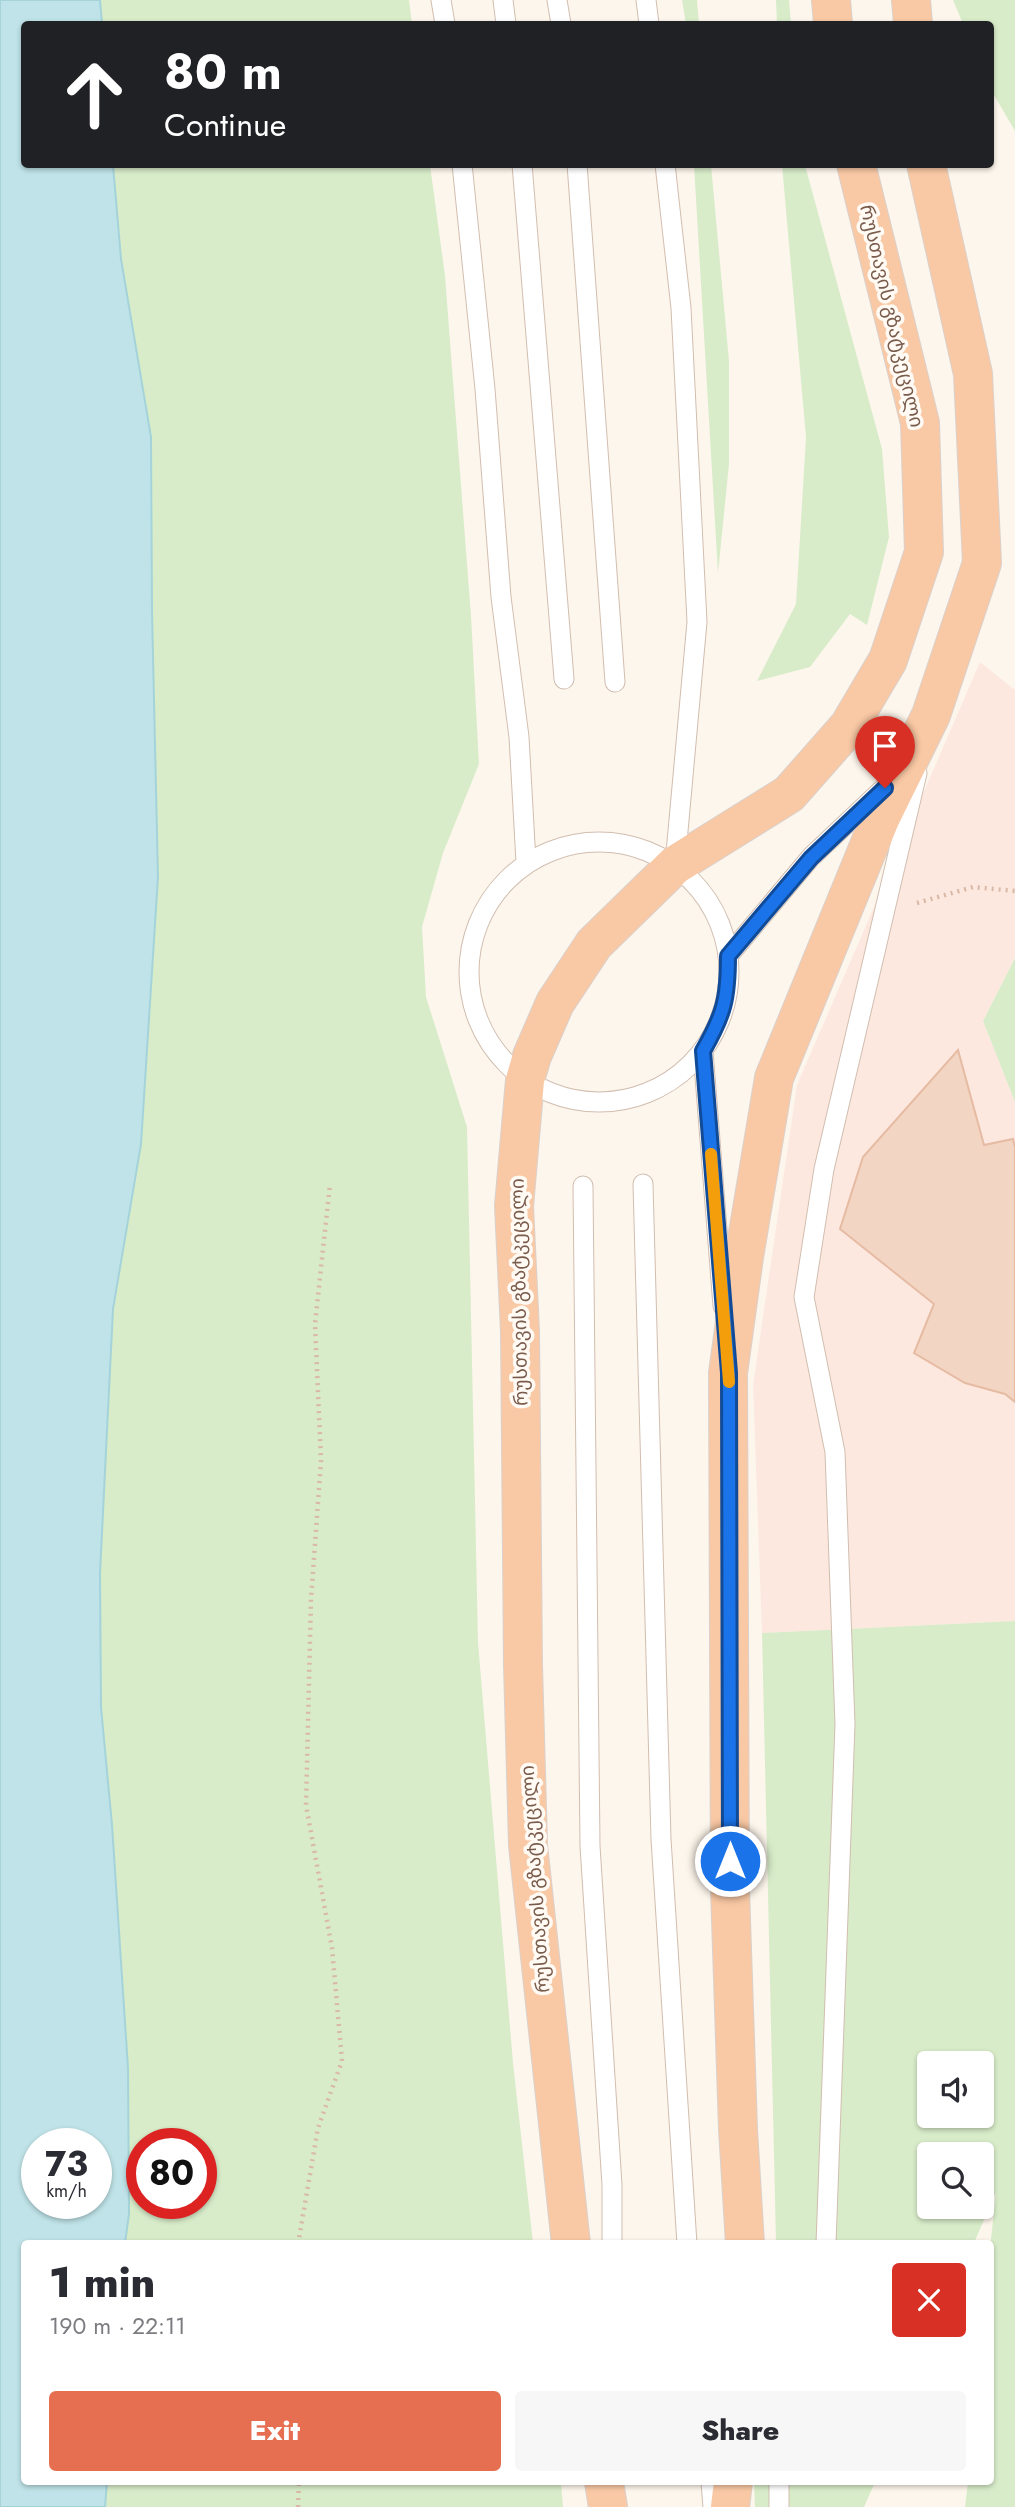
<!DOCTYPE html>
<meta charset="utf-8">
<style>
body{margin:0;font-family:Jost,"Noto Sans Georgian",sans-serif;background:#f7f7f7;color:#2b2b33;height:100vh;display:flex;flex-direction:column;font-size:26px;white-space:nowrap}
*{box-sizing:border-box;margin:0}
p{font-size:23px;color:#7c7c81}
.icon{flex:none;width:38px;height:38px;fill:none;stroke:currentColor;stroke-width:2;stroke-linecap:round;stroke-linejoin:round}
.map{position:relative;flex:1;overflow:hidden}
.panel{position:absolute;left:21px;top:2240px;width:973px;height:245px;display:flex;flex-direction:column;background:#fff;border-radius:7px;box-shadow:0 2px 5px #0004}
.panel>*{flex:none}
.top-card{position:absolute;left:21px;top:21px;width:973px;height:147px;border-radius:7px;box-shadow:0 2px 5px #0004;background:#202124;color:#fff;overflow:hidden}
.buttons{position:absolute;left:917px;top:2051px;display:grid;gap:14px}
.buttons a{display:grid;place-items:center;width:77px;height:77px;border-radius:7px;background:#fff;box-shadow:0 2px 5px #0004;font-size:35px}
.speed{position:absolute;left:21px;top:2128px;display:flex;gap:14px;font-size:35px;font-weight:700;text-align:center}
.speed>*{display:grid;place-content:center;width:91px;height:91px;border-radius:50%;background:#fff;box-shadow:0 2px 5px #0004;line-height:1}
.speed small{font-size:18px;font-weight:400}
.speed .limit{border:10px solid #d22;background:#fff;color:#111}
.pin{position:absolute;display:grid;place-items:center;width:60px;height:60px;color:#fff;margin:-72px -30px;border-radius:50% 50% 50% 0;rotate:-45deg;box-shadow:0 0 7px #0007}
.pin .icon{rotate:45deg}
.me{position:absolute;width:77px;margin:-38px;rotate:0deg;stroke-linejoin:round;filter:drop-shadow(0 0 5px #0008)}
.turn{display:flex;align-items:center;gap:24px;height:147px;padding:0 28px;font-size:32px}
.turn .icon{width:91px;height:91px;stroke-width:2.5}
.turn b{display:block;font-size:49px;line-height:60px}
.round{display:grid;place-items:center;flex:none;width:74px;height:74px;border-radius:7px;background:#f7f7f7}
.summary{display:flex;align-items:center;justify-content:space-between;height:119px;padding:0 28px}
h1{font-size:42px;font-weight:800;line-height:52px}
.primary-button{display:flex;gap:14px;margin-top:auto;padding:14px 28px}
.primary-button a{flex:1;height:80px;border-radius:7px;background:#e76f51;color:#fff;font-size:28px;font-weight:800;line-height:80px;text-align:center}
.primary-button a+a{background:#f7f7f7;color:#2b2b33}
.map>svg:first-child{display:block}
</style>
<div class="map">
<svg width="1015" height="2507" viewBox="0 0 1015 2507">
<rect width="100%" height="100%" fill="#fdf6ec"/>
<!-- commercial -->
<path fill="#fde8e0" d="M 980,662 L 1015,690 L 1015,958 L 983,1021 L 1015,1102 L 1015,1621 L 762,1633 L 753,1385 L 797,1085 Z"/>
<!-- green -->
<path fill="#d8ecc9" fill-rule="evenodd" d="M 100,0 L 409,0 L 412,24 L 102,24 Z
M 682,0 L 697,0 L 699,24 L 686,24 Z
M 776,0 L 789,0 L 791,24 L 777,24 Z
M 953,0 L 1015,0 L 1015,131 L 991,90 L 990,24 L 963,24 Z
M 113,165 L 430,165 L 445,276 L 471,616 L 479,764 L 443,853 L 422,927 L 426,997 L 467,1127 L 478,1642 L 513,2063 L 533,2243 L 125,2243 L 129,2214 L 128,2068 L 112,1825 L 101,1707 L 100,1573 L 113,1309 L 141,1144 L 158,877 L 152,612 L 151,437 L 121,259 ZM 142,2144 L 201,2144 L 201,2203 L 142,2203 Z
M 694,165 L 711,165 L 729,361 L 729,464 L 718,573 Z
M 782,165 L 805,165 L 882,449 L 889,537 L 867,625 L 850,614 L 810,667 L 757,681 L 796,604 L 806,437 Z
M 1015,958 L 1015,1102 L 983,1021 Z
M 1015,1621 L 1015,2507 L 965,2507 L 968,2482 L 990,2482 L 990,2249 L 996,2192 L 974,2243 L 776,2243 L 762,1633 ZM 929,2063 L 982,2063 L 982,2116 L 929,2116 ZM 929,2154 L 982,2154 L 982,2207 L 929,2207 Z
M 107,2482 L 561,2482 L 563,2507 L 105,2507 Z
M 754,2482 L 875,2482 L 864,2507 L 755,2507 Z"/>
<!-- water -->
<path fill="#bfe3e8" stroke="#a5d3da" stroke-width="2" fill-rule="evenodd" d="M 0,0 L 100,0 L 102,24 L 24,24 L 24,164 L 113,165 L 121,259 L 151,437 L 152,612 L 158,877 L 141,1144 L 113,1309 L 100,1573 L 101,1707 L 112,1825 L 128,2068 L 129,2214 L 125,2243 L 24,2244 L 24,2482 L 107,2482 L 105,2507 L 0,2507 ZM 37,2144 L 96,2144 L 96,2203 L 37,2203 Z"/>
<!-- building -->
<path fill="#f3d5c3" stroke="#e6bba3" stroke-width="2" d="M 958,1050 L 984,1145 L 1013,1139 L 1015,1147 L 1015,1402 L 1005,1394 L 965,1383 L 914,1353 L 934,1304 L 840,1229 L 863,1157 Z"/>
<g fill="none" stroke-linecap="round" stroke-linejoin="round">
<defs>
<path id="service" d="M 441,0 L 445,24
M 503,0 L 506,24
M 557,0 L 561,24
M 646,0 L 649,24
M 462,164 L 485,389 L 501,597 L 519,737 L 526,862
M 522,164 L 564,679
M 577,164 L 615,682
M 665,164 L 681,308 L 697,622 L 675,864
M469 972a130 130 0 1 1 260 0a130 130 0 1 1-260 0Z
M 728,956 L 811,857 L 882,790
M 703,1051 L 723,1306
M 643,1184 L 661,1839 L 687,2244
M 583,1186 L 590,1846 L 612,2185 L 612,2244
M 826,2244 L 845,1724 L 835,1452 L 804,1297 L 824,1169 L 917,773
M 711,2482 L 713,2507
M 779,2507 L 779,2482"/>
<path id="trunk" d="M 831,0 L 833,24
M 911,0 L 913,24
M 571,2244 L 528,1845 L 523,1665 L 520,1331 L 514,1206 L 525,1080 L 532,1056 L 555,1003 L 594,944 L 675,865 L 789,794 L 849,726 L 888,660 L 924,552 L 920,423 L 856,164
M 745,2244 L 738,2129 L 730,1889 L 728,1373 L 744,1257 L 774,1078 L 880,819 L 931,715 L 982,563 L 973,374 L 926,164
M 604,2482 L 608,2507
M 730,2507 L 733,2482"/>
</defs>
<!-- service casing -->
<use href="#service" stroke="#d1beb0" stroke-width="21"/>
<!-- trunk casing -->
<use href="#trunk" stroke="#dad1cd" stroke-width="40"/>
<!-- path -->
<path stroke="#d9b8a5" stroke-width="4.5" stroke-dasharray="2 5" stroke-linecap="butt" d="M 917,903 L 973,887 L 1015,891
M 298,2244 L 318,2128 L 342,2061 L 332,1948 L 306,1805 L 311,1599 L 321,1461 L 315,1324 L 330,1184
M 298,2507 L 299,2482"/>
<!-- service -->
<use href="#service" stroke="#fff" stroke-width="19"/>
<!-- trunk -->
<use href="#trunk" stroke="#f9c8a4" stroke-width="38"/>
</g>
<g fill="none" stroke-linecap="round" stroke-linejoin="round">
<defs>
<path id="route" d="M 730,1861 L 729,1373 L 703,1051 C 724,1014 728,999 728,956 L 811,858 L 885,788"/>
</defs>
<!-- route casing -->
<use href="#route" stroke="#114b97" stroke-width="18"/>
<!-- route -->
<use href="#route" stroke="#1a73e8" stroke-width="12"/>
<!-- slow -->
<path stroke="#f59e0b" stroke-width="12" d="M 711,1154 L 729,1382"/>
</g>
<g text-anchor="middle" dominant-baseline="central" stroke-width="7" stroke-linejoin="round" paint-order="stroke">
<!-- street labels -->
<g font-size="19" fill="#7a5c4d" stroke="#fffaf3">
<text transform="translate(892 316) rotate(77)">რუსთავის გზატკეცილი</text>
<text transform="translate(519 1292) rotate(-91)">რუსთავის გზატკეცილი</text>
<text transform="translate(535 1879) rotate(-94)">რუსთავის გზატკეცილი</text>
</g>
</g>
</svg>
<div class="buttons">
<a><svg class="icon" aria-label="sound" viewBox="0 0 24 24"><path d="M4 9h4l5-4v14l-5-4H4zM17 9q2 3 0 6"/></svg></a>
<a><svg class="icon" aria-label="search" viewBox="0 0 24 24"><circle cx="10" cy="10" r="6"/><path d="M15 15l6 6"/></svg></a>
</div>
<div class="speed"><div>73<small>km/h</small></div><div class="limit">80</div></div>
<div class="pin" style="left:885px;top:788px;background:#d93025"><svg class="icon" aria-label="arrive" viewBox="0 0 24 24"><path d="M6 21V4h12l-3 4 3 4H6"/></svg></div>
<svg class="me" style="left:730px;top:1861px" viewBox="-20 -20 40 40"><circle r="17" fill="#1a73e8" stroke="#fff" stroke-width="3"/><path d="M0-11L8 9 0 5-8 9z" fill="#fff"/></svg>
<div class="top-card">
<div class="turn"><svg class="icon" aria-label="ahead" viewBox="0 0 24 24"><path d="M12 20V5M6 11l6-6 6 6"/></svg><div><b>80 m</b>Continue</div></div>
</div>
<section class="panel">
<div class="summary"><div><h1>1 min</h1><p>190 m · 22:11</p></div><a class="round" style="background:#d93025;color:#fff"><svg class="icon" aria-label="close" viewBox="0 0 24 24"><path d="M6 6l12 12M18 6L6 18"/></svg></a></div>
<div class="primary-button"><a>Exit</a><a>Share</a></div>
</section>
</div>
